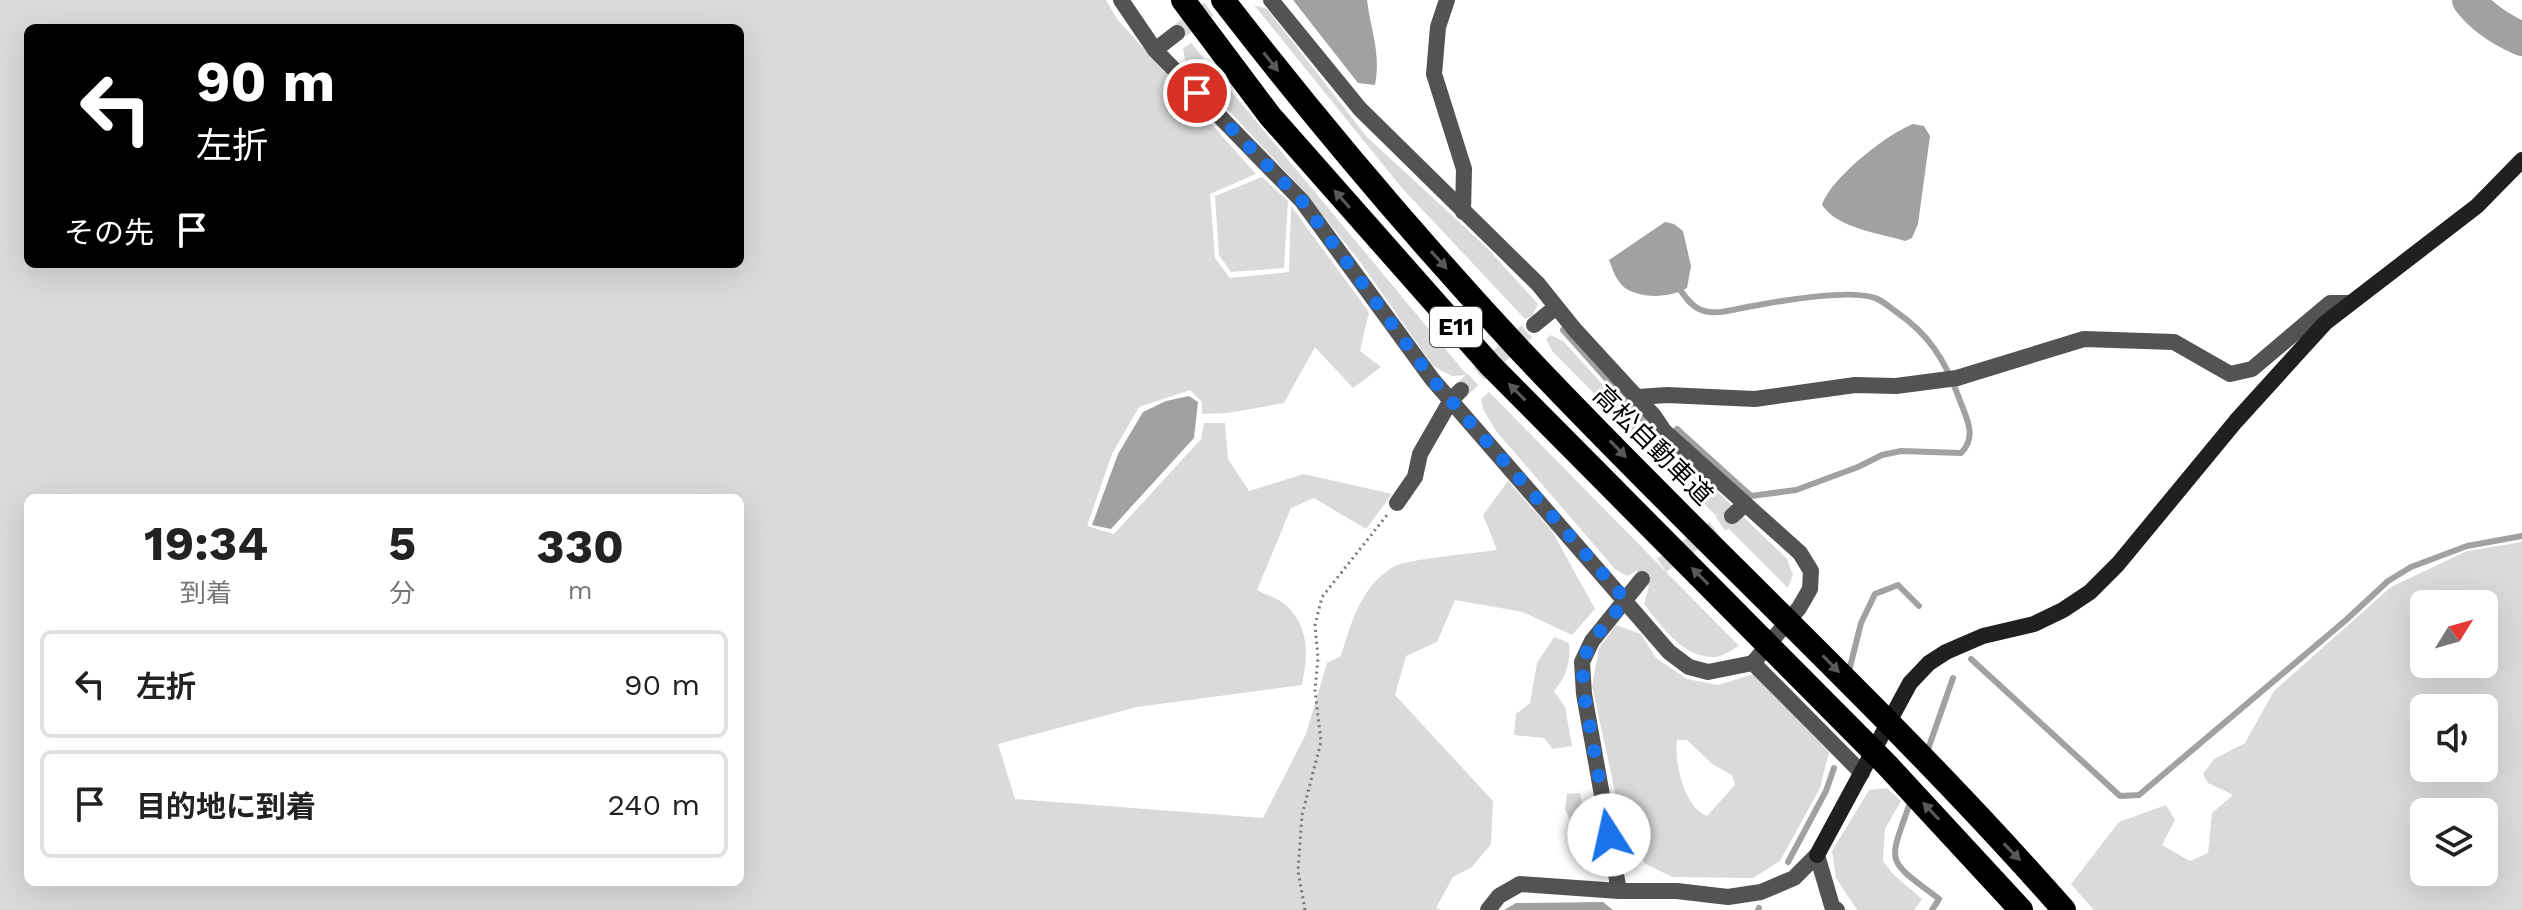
<!DOCTYPE html>
<html lang="ja">
<meta charset="utf-8">
<style>
body{margin:0;font-family:"Work Sans","Noto Sans JP",sans-serif;background:#f6f6f6;color:#222;height:100vh;display:flex;flex-direction:column;font-size:30px;white-space:nowrap}
*{box-sizing:border-box;margin:0}
p{font-size:26px;color:#767676}
.icon{flex:none;width:44px;height:44px;fill:none;stroke:currentColor;stroke-width:2;stroke-linecap:round;stroke-linejoin:round}
.map{position:relative;flex:1;overflow:hidden}
.sheet{position:absolute;left:24px;top:494px;width:720px;height:392px;display:flex;flex-direction:column;background:#fff;border-radius:12px;box-shadow:0 8px 32px #0002}
.sheet>*{flex:none}
.banner{position:absolute;left:24px;top:24px;width:720px;height:244px;border-radius:12px;box-shadow:0 8px 32px #0002;background:#000;color:#fff;overflow:hidden}
.needle{width:52px;rotate:53deg}
.tools{position:absolute;left:2410px;top:590px;display:grid;gap:16px}
.tools a{display:grid;place-items:center;width:88px;height:88px;border-radius:12px;background:#fff;box-shadow:0 8px 32px #0002;font-size:40px}
.pin{position:absolute;display:grid;place-items:center;width:68px;height:68px;color:#fff;margin:-34px;border:4px solid #fff;border-radius:50%;box-shadow:0 2px 8px #0007}
.me{position:absolute;width:88px;margin:-44px;rotate:350deg;stroke-linejoin:round;filter:drop-shadow(0 0 6px #0008)}
.turn{display:flex;align-items:center;gap:28px;height:168px;padding:0 40px;font-size:36px}
.turn .icon{width:104px;height:104px;stroke-width:2.5}
.turn b{display:block;font-size:56px;line-height:68px}
.then{display:flex;align-items:center;height:76px;padding:0 40px;background:#0003;gap:16px;font-size:30px}
.eta{display:flex;justify-content:space-evenly;align-items:center;height:136px;text-align:center}
.eta b{font-size:48px;font-weight:700;line-height:56px}
ul{padding:0;list-style:none}
li{display:flex;align-items:center;gap:24px;height:108px;margin:0 16px 12px;padding:0 24px;border:4px solid #e0e0e0;border-radius:12px}
li div{flex:1}
li b{display:block;font-size:30px}
li em{font-style:normal}
.map>svg:first-child{display:block}
</style>
<div class="map">
<svg width="2522" height="910" viewBox="0 0 2522 910">
<rect width="100%" height="100%" fill="#fff"/>
<!-- green -->
<path fill="#dadada" fill-rule="evenodd" d="M 0,0 L 1106,0 L 1117,19 L 1256,174 L 1210,194 L 1215,258 L 1230,278 L 1289,272 L 1291,206 L 1369,312 L 1360,351 L 1381,367 L 1353,388 L 1315,347 L 1284,403 L 1228,413 L 1202,414 L 1202,402 L 1190,390 L 1139,407 L 1112,454 L 1087,526 L 1114,534 L 1201,439 L 1204,423 L 1225,423 L 1228,459 L 1249,491 L 1304,474 L 1392,494 L 1366,529 L 1314,498 L 1291,508 L 1257,590 C 1266,595 1279,599 1286,605 C 1310,628 1308,655 1302,685 L 1137,707 L 998,744 L 1015,799 L 1263,818 L 1306,734 L 1327,663 L 1341,656 C 1351,623 1361,586 1393,567 C 1407,559 1476,553 1497,550 L 1483,515 L 1508,481 L 1552,531 L 1595,609 L 1572,635 L 1523,612 L 1455,600 L 1437,642 L 1406,656 L 1395,695 L 1493,801 L 1491,844 L 1472,867 L 1453,877 L 1436,908 L 1441,910 L 0,910 ZM 28,28 L 740,28 L 740,264 L 28,264 ZM 28,498 L 740,498 L 740,882 L 28,882 Z
M 1254,5 L 1267,9 L 1367,137 L 1485,246 L 1538,304 L 1532,316 L 1525,319 L 1401,187 Z
M 1191,43 L 1467,375 L 1452,376 L 1433,366 L 1358,259 L 1300,187 L 1186,65 L 1183,48 Z
M 1262,177 L 1288,201 L 1284,268 L 1231,272 L 1219,255 L 1215,196 Z
M 1551,335 L 1564,342 L 1640,426 L 1653,429 L 1787,559 L 1793,575 L 1788,588 L 1552,351 L 1546,339 Z
M 1489,392 L 1739,646 C 1732,650 1723,656 1715,657 C 1683,658 1662,627 1644,604 L 1649,586 L 1637,571 L 1627,576 L 1615,569 L 1496,431 L 1483,409 L 1481,399 Z
M 2522,542 L 2522,910 L 2094,910 L 2071,884 L 2119,822 L 2166,805 L 2175,820 L 2162,845 L 2190,861 L 2208,853 L 2212,813 L 2233,795 L 2208,783 L 2203,774 L 2214,759 L 2245,743 L 2274,691 L 2391,587 L 2467,551 ZM 2424,604 L 2484,604 L 2484,664 L 2424,664 ZM 2424,708 L 2484,708 L 2484,768 L 2424,768 ZM 2424,812 L 2484,812 L 2484,872 L 2424,872 Z
M 1616,625 L 1641,634 L 1656,658 L 1687,679 L 1718,685 L 1754,674 L 1829,752 L 1820,788 L 1780,861 L 1753,878 L 1672,877 L 1644,863 L 1617,801 L 1592,686 L 1599,648 ZM 1677,740 L 1687,740 L 1712,764 L 1732,775 L 1735,785 L 1707,816 C 1684,807 1674,762 1677,740 Z
M 1554,637 L 1569,643 C 1571,662 1566,677 1554,691 L 1565,707 L 1572,746 L 1553,749 L 1544,738 L 1514,735 L 1516,714 L 1530,703 L 1537,663 Z
M 1887,788 L 1901,801 L 1885,829 L 1883,861 L 1893,874 L 1922,899 L 1914,910 L 1857,910 L 1836,878 L 1832,851 L 1869,790 Z
M 1580,793 L 1589,835 L 1585,854 L 1574,858 L 1574,830 L 1565,809 L 1567,794 Z"/>
<!-- water -->
<path fill="#a1a1a1" d="M 1293,0 L 1367,0 C 1371,32 1381,52 1375,85 L 1358,83 Z
M 1913,124 L 1924,126 L 1930,136 L 1918,224 L 1912,238 L 1905,241 C 1879,233 1837,228 1822,205 C 1831,178 1887,134 1913,124 Z
M 1665,222 L 1674,224 L 1683,231 L 1691,266 L 1687,288 C 1670,298 1642,299 1625,288 C 1616,281 1613,270 1609,260 Z
M 1189,396 L 1198,402 L 1194,438 L 1111,529 L 1092,525 L 1118,454 L 1143,412 L 1166,401 Z
M 1603,902 L 1613,910 L 1504,910 L 1516,903 Z"/>
<g fill="none" stroke-linecap="round" stroke-linejoin="round">
<!-- stream -->
<path stroke="#a1a1a1" stroke-width="6" d="M 1563,330 L 1644,421
M 1677,429 L 1751,496 L 1796,490 L 1858,467 L 1882,455 L 1901,451 L 1961,453 C 1978,436 1966,418 1959,398 C 1945,360 1929,334 1895,311 C 1889,307 1882,300 1875,298 C 1850,289 1780,301 1753,306 C 1737,308 1715,317 1699,309 C 1690,305 1684,295 1678,287
M 1971,659 L 2120,796 L 2139,795 L 2346,620 L 2388,581 L 2411,567 L 2467,546 L 2522,536
M 1848,675 L 1861,623 L 1875,594 L 1898,585 L 1919,606
M 1927,752 L 1953,678
M 1911,800 C 1888,866 1884,857 1939,899 L 1932,910
M 1788,862 L 1826,791 L 1834,768
M 1758,910 L 1759,908"/>
<!-- river -->
<path stroke="#a1a1a1" stroke-width="34" d="M 2469,0 C 2482,18 2502,30 2522,39"/>
<!-- street-tunnel -->
<path stroke="#d9d9d9" stroke-width="16" stroke-dasharray="16 8" stroke-linecap="butt" d="M 1177,33 L 1220,0
M 1461,390 L 1534,325
M 1642,579 L 1732,516"/>
<!-- path -->
<path stroke="#757575" stroke-width="3" stroke-dasharray="2 4" stroke-linecap="butt" d="M 1305,910 L 1298,871 L 1302,815 L 1321,742 L 1315,690 L 1318,658 L 1315,625 L 1322,597 L 1387,515"/>
<!-- street -->
<path stroke="#535353" stroke-width="16" d="M 1121,0 L 1155,50 L 1302,201 L 1432,379 L 1669,652 L 1689,667 L 1708,672 L 1753,663 L 1799,608 L 1810,589 L 1811,571 L 1800,553 L 1664,431 L 1654,416 L 1575,330 L 1538,284 L 1360,109 L 1271,0
M 1447,0 L 1438,27 L 1434,74 L 1464,169 L 1463,212
M 1155,50 L 1177,33
M 1534,325 L 1556,307
M 1638,397 L 1667,395 L 1755,399 L 1855,385 L 1896,386 L 1957,378 L 2084,339 L 2174,342 L 2230,374 L 2252,369 L 2330,303 L 2349,303
M 1397,503 L 1415,477 L 1420,454 L 1451,400 L 1461,390
M 1732,516 L 1745,504
M 1753,663 L 1862,773
M 1619,891 L 1584,694 L 1582,662 L 1592,641 L 1642,579
M 1488,910 L 1499,896 L 1520,884 L 1619,891 L 1677,891 L 1728,897 L 1761,892 L 1794,878 L 1817,855 L 1832,906 L 1837,910"/>
<!-- secondary -->
<path stroke="#202020" stroke-width="16" d="M 1817,855 L 1910,683 L 1929,663 L 1946,652 L 1983,636 L 2034,624 L 2063,610 L 2090,592 L 2118,564 L 2236,421 L 2325,323 L 2477,206 L 2522,160"/>
<!-- highway -->
<path stroke="#000" stroke-width="24" d="M 1183,0 L 1270,116 L 1490,365 L 1887,765 L 2021,910
M 1223,0 C 1316,120 1414,236 1517,347 C 1696,538 1891,713 2064,910"/>
</g>
<!-- one-way arrows -->
<defs><path id="oneway-solid" d="M-6-.8H1V-3.2L6.5 0L1 3.2V.8H-6Z" transform="scale(2)"/></defs>
<g fill="#595959">
<use href="#oneway-solid" transform="translate(1271 62) rotate(52)"/>
<use href="#oneway-solid" transform="translate(1342 199) rotate(-131)"/>
<use href="#oneway-solid" transform="translate(1439 260) rotate(48)"/>
<use href="#oneway-solid" transform="translate(1517 392) rotate(-135)"/>
<use href="#oneway-solid" transform="translate(1618 449) rotate(46)"/>
<use href="#oneway-solid" transform="translate(1700 576) rotate(-135)"/>
<use href="#oneway-solid" transform="translate(1831 664) rotate(46)"/>
<use href="#oneway-solid" transform="translate(1931 811) rotate(-133)"/>
<use href="#oneway-solid" transform="translate(2012 852) rotate(46)"/>
</g>
<g fill="none" stroke-linecap="round" stroke-linejoin="round">
<!-- route -->
<path stroke="#1a73e8" stroke-width="14" stroke-dasharray="0 25.2" d="M 1197,93 L 1302,201 L 1432,379 L 1626,600 L 1592,641 L 1582,662 L 1584,694 L 1609,835"/>
</g>
<g text-anchor="middle" dominant-baseline="central" stroke-width="6" stroke-linejoin="round" paint-order="stroke">
<!-- shield labels -->
<rect fill="#fff" stroke="#4c4c4c" stroke-width="2" x="1430" y="307" width="52" height="40" rx="6"/>
<g font-size="24" font-weight="bold" fill="#000">
<text x="1456" y="327">E11</text>
</g>
<!-- street labels -->
<g font-size="26" fill="#000" stroke="#fff">
<text transform="translate(1653 445) rotate(45)">高松自動車道</text>
</g>
</g>
</svg>
<div class="tools">
<a><svg class="needle" viewBox="-14 -14 28 28"><path d="M0-13l5 13h-10z" fill="#e53935"/><path d="M0 13l5-13h-10z" fill="#767676"/></svg></a>
<a><svg class="icon" aria-label="sound" viewBox="0 0 24 24"><path d="M4 9h4l5-4v14l-5-4H4zM17 9q2 3 0 6"/></svg></a>
<a><svg class="icon" aria-label="layers" viewBox="0 0 24 24"><path d="M12 4l9 5-9 5-9-5zM3 14l9 5 9-5"/></svg></a>
</div>
<div class="pin" style="left:1197px;top:93px;background:#d93025"><svg class="icon" aria-label="arrive" viewBox="0 0 24 24"><path d="M6 21V4h12l-3 4 3 4H6"/></svg></div>
<svg class="me" style="left:1609px;top:835px" viewBox="-20 -20 40 40"><circle r="19" fill="#fff"/><path d="M0-13L10 11 0 6-10 11z" fill="#1a73e8"/></svg>
<div class="banner">
<div class="turn"><svg class="icon" aria-label="left" viewBox="0 0 24 24"><path d="M17 20v-9H6M10 6l-5 5 5 5"/></svg><div><b>90 m</b>左折</div></div>
<div class="then">その先<svg class="icon" aria-label="arrive" viewBox="0 0 24 24"><path d="M6 21V4h12l-3 4 3 4H6"/></svg></div>
</div>
<section class="sheet">
<div class="eta">
<div><b>19:34</b><p>到着</p></div>
<div><b>5</b><p>分</p></div>
<div><b>330</b><p>m</p></div>
</div>
<ul>
<li><svg class="icon" aria-label="left" viewBox="0 0 24 24"><path d="M17 20v-9H6M10 6l-5 5 5 5"/></svg><div><b>左折</b></div><em>90 m</em></li>
<li><svg class="icon" aria-label="arrive" viewBox="0 0 24 24"><path d="M6 21V4h12l-3 4 3 4H6"/></svg><div><b>目的地に到着</b></div><em>240 m</em></li>
</ul>
</section>
</div>
